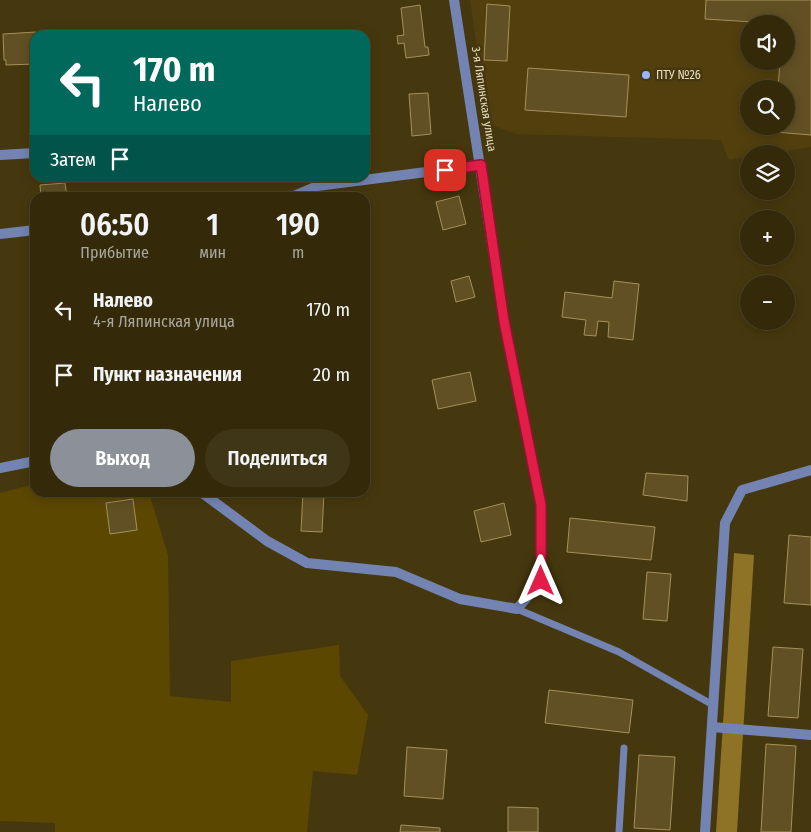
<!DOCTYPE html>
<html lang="ru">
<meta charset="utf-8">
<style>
body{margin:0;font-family:"Fira Sans Condensed",sans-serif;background:#3f3618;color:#f1f3f6;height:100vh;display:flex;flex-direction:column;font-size:19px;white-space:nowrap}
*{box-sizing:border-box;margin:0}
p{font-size:16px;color:#a9a79c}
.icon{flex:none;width:28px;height:28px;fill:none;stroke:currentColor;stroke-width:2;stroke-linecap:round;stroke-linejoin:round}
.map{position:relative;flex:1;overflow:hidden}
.details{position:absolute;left:30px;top:192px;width:340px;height:305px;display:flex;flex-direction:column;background:#342a0a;border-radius:15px;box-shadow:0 2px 12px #0003,0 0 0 1px #4e462b}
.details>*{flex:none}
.top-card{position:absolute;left:30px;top:30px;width:340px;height:152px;border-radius:15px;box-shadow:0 2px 12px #0003,0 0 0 1px #4e462b;background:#00695c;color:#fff;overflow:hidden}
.buttons{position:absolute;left:740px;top:15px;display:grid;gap:10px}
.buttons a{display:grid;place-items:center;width:55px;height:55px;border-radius:50%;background:#342a0a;box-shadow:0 2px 12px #0003,0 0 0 1px #4e462b;font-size:25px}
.pin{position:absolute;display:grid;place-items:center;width:42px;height:42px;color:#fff;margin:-21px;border-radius:10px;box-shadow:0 2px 8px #0006}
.me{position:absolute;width:55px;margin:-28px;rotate:0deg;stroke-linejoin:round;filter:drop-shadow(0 0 4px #0008)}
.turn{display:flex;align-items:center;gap:18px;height:105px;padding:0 20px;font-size:22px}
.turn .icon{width:65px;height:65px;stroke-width:2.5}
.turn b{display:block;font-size:35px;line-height:42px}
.then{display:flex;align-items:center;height:48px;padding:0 20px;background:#0003;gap:10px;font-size:19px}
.eta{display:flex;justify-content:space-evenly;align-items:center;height:85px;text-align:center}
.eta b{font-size:30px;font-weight:600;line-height:35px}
.action{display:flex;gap:10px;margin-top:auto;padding:10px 20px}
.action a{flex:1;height:58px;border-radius:30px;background:#8c9099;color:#fff;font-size:20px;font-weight:600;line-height:58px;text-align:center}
.action a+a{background:#3f3618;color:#f1f3f6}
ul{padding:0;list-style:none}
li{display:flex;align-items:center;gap:15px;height:65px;padding:0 20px}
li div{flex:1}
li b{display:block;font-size:19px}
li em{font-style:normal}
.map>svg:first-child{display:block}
</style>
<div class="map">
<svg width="811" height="832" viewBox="0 0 811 832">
<rect width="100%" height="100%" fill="#46380e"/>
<!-- built -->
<path fill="#513f0e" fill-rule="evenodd" d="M 470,0 L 811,0 L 811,147 L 766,154 L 749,154 L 749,156 L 729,160 L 721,140 L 516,134 L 488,123 ZM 749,24 L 786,24 L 786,61 L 749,61 ZM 749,89 L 786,89 L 786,126 L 749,126 Z"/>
<!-- green -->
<path fill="#5c4700" d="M 35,484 L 35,492 L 149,493 L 168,555 L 170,696 L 231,702 L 231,661 L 339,645 L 340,676 L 368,715 L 357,775 L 313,771 L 307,832 L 55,832 L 55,823 L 0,821 L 0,493 Z"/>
<!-- forest -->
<path fill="#8e7226" d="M 734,553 L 754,555 L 737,832 L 716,832 Z"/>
<!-- building -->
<path fill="#615023" stroke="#a5905b" d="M 706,0 L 811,0 L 811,135 L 775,132 L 775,126 L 786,126 L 786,89 L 778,89 L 780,61 L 786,61 L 786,24 L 705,19 Z
M 487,4 L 510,6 L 507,61 L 484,60 Z
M 420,5 L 425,47 L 428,47 L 429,55 L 406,58 L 404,43 L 398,44 L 397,36 L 404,35 L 401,8 Z
M 36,32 L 35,64 L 6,65 L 6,60 L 4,60 L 3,34 Z
M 528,68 L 629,75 L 626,117 L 525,110 Z
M 428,93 L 431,134 L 412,136 L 409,94 Z
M 65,183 L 67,198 L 41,198 L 40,185 Z
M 459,196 L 466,224 L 443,230 L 436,202 Z
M 469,276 L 475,297 L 456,302 L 451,281 Z
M 614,281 L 639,284 L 633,340 L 608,337 L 609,322 L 598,321 L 596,336 L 584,335 L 586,320 L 562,317 L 565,292 L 612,298 Z
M 470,372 L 476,401 L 438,409 L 432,380 Z
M 646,473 L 688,476 L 687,501 L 643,495 Z
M 303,492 L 324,493 L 322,532 L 301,531 Z
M 133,499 L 137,530 L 110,534 L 106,503 Z
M 504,503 L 511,535 L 481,542 L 474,511 Z
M 570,518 L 655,527 L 651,560 L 567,552 Z
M 789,535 L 811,537 L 811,605 L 784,603 Z
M 647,572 L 671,574 L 667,621 L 643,619 Z
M 773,647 L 803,649 L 798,718 L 768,716 Z
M 549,690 L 633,700 L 629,733 L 545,723 Z
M 766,744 L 796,746 L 791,832 L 761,832 Z
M 407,747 L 447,750 L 443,799 L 404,796 Z
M 639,755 L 675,757 L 670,830 L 634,828 Z
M 508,807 L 538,808 L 538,832 L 508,832 Z
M 401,825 L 440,828 L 440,832 L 400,832 Z"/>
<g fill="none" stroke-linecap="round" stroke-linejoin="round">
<!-- service -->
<path stroke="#7384b3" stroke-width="7" d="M 517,609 L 619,652 L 713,705
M 619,832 L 624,748"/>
<!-- minor -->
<path stroke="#7384b3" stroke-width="10" d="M 0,155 L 35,153
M 289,198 L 317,186 L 481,165
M 0,234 L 35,230
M 0,468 L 35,461
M 201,492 L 267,541 L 307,563 L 396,572 L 460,599 L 517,609 L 541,581 L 541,505 L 504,321 L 454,0
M 712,727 L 811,735
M 705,832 L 725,523 L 742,490 L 811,470"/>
</g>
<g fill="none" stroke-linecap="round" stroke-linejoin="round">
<defs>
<path id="route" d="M 445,170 L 481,165 L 504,321 L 541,505 L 541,581"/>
</defs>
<!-- route casing -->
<use href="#route" stroke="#92132f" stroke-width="12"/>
<!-- route -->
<use href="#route" stroke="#e11d48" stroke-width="9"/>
</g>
<!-- markers -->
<circle fill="#9bb5fd" stroke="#46380e" stroke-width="2" cx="646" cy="75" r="5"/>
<g text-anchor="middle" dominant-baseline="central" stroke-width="5" stroke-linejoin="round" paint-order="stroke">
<!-- poi labels -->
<g font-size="12" fill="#e7dcc1" stroke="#46380e" text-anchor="start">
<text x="656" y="75">ПТУ №26</text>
</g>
<!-- street labels -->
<g font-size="12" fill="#e7dcc1" stroke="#46380e">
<text transform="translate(484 99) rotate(81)">3-я Ляпинская улица</text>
</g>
</g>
</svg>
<div class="buttons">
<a><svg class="icon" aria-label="sound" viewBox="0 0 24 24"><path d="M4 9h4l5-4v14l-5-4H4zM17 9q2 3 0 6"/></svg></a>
<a><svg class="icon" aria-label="search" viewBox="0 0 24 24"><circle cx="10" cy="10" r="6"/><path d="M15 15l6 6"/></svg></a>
<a><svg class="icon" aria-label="layers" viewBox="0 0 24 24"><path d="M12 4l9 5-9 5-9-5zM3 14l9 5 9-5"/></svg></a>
<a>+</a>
<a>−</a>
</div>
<div class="pin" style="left:445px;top:170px;background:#d93025"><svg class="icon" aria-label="arrive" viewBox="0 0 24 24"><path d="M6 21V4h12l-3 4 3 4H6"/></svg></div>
<svg class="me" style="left:541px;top:581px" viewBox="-20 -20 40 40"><path d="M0-17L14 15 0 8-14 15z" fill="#e11d48" stroke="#fff" stroke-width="4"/></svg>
<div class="top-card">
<div class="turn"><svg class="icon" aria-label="left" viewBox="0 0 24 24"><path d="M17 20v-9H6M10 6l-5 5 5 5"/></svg><div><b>170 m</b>Налево</div></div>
<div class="then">Затем<svg class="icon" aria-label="arrive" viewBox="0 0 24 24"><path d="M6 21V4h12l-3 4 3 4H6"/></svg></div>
</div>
<section class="details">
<div class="eta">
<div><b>06:50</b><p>Прибытие</p></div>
<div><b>1</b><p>мин</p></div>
<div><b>190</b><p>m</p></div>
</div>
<ul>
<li><svg class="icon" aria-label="left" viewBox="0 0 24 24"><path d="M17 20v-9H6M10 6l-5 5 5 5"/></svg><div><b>Налево</b><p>4-я Ляпинская улица</p></div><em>170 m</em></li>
<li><svg class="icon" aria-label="arrive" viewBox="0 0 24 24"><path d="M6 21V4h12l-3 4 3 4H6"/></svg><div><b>Пункт назначения</b></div><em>20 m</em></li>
</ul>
<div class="action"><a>Выход</a><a>Поделиться</a></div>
</section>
</div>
